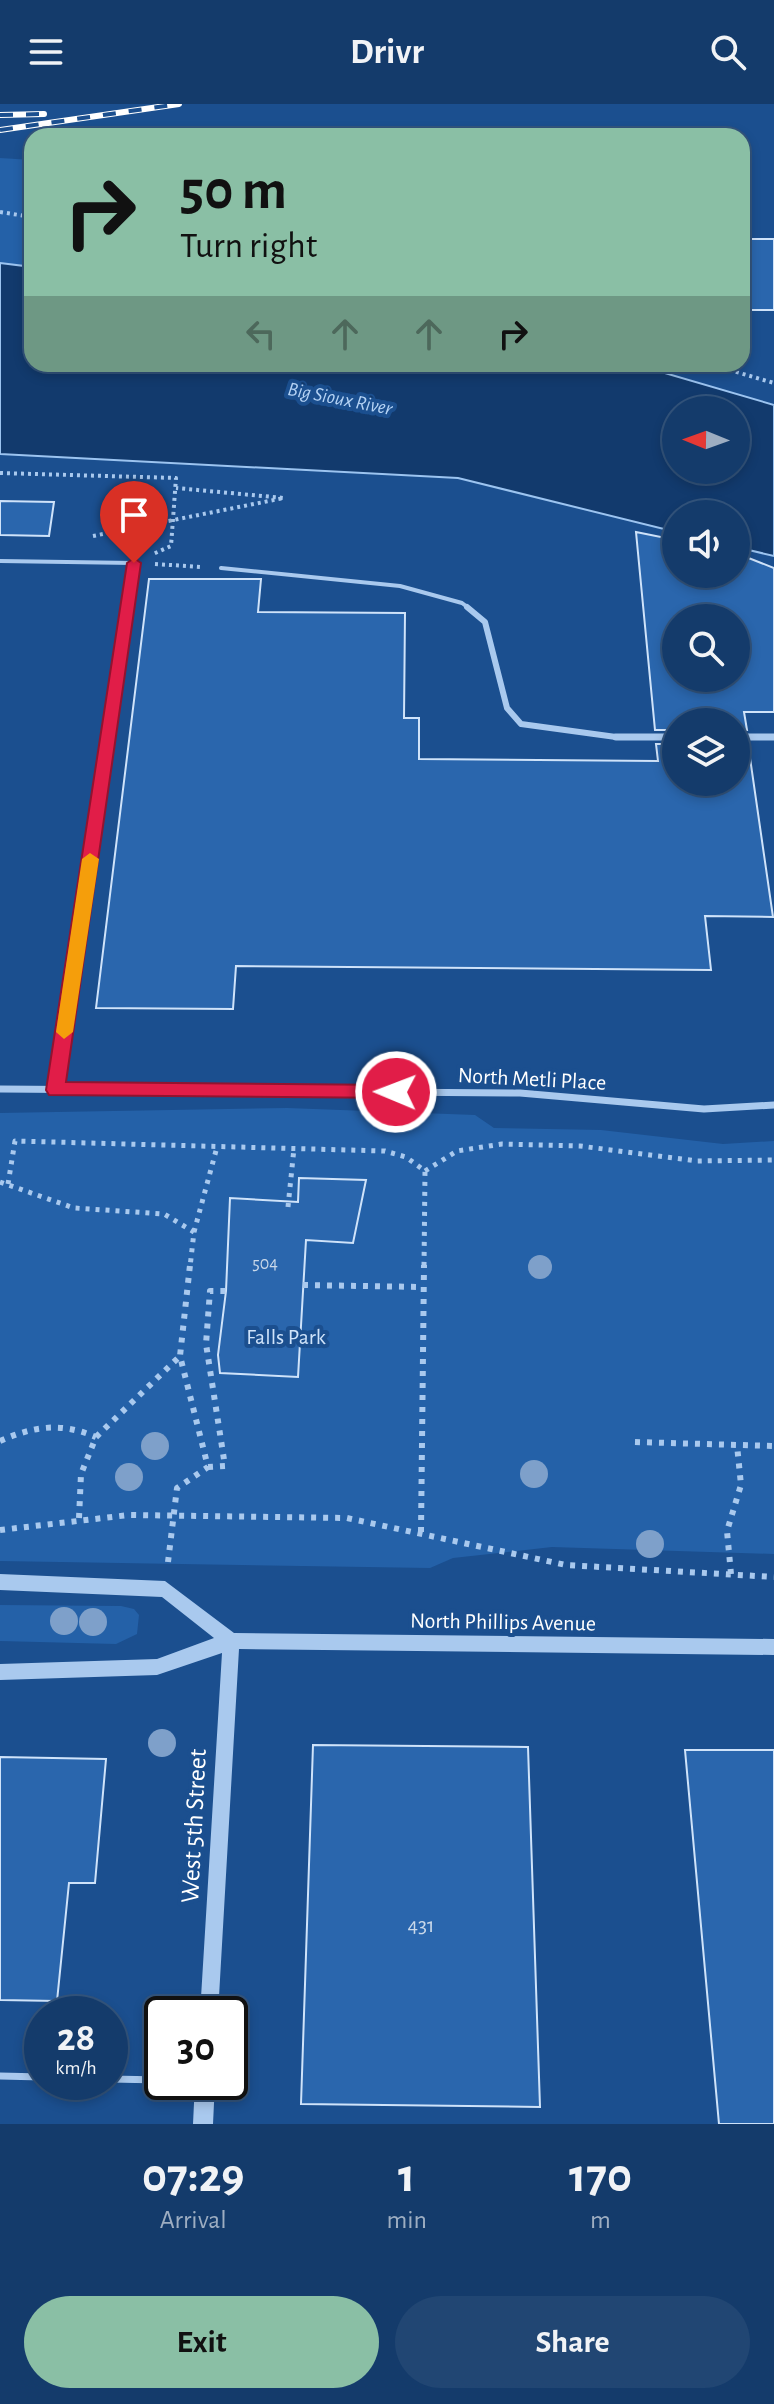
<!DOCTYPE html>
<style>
body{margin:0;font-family:"Alegreya Sans",sans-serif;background:#214673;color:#f1f3f6;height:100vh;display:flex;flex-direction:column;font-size:30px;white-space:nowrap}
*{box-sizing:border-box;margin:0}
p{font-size:26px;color:#9dadc1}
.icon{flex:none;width:44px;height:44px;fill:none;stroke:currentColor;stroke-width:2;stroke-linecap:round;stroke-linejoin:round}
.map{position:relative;height:2020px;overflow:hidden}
.panel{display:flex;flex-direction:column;background:#143b6b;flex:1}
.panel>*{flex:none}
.guide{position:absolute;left:24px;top:24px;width:726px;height:244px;border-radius:24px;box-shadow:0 4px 12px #0003,0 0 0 2px #33557e;background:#8abfa5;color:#111;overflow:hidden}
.needle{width:52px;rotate:271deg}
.tools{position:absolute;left:662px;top:292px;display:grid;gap:16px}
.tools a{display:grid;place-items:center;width:88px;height:88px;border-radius:50%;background:#143b6b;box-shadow:0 4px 12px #0003,0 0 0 2px #33557e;font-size:40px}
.speed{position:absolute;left:24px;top:1892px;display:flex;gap:16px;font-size:40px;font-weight:700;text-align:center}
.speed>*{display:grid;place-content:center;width:104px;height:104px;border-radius:50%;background:#143b6b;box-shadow:0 4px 12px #0003,0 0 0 2px #33557e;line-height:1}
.speed small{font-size:20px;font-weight:400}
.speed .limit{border:4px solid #111;border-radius:12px;background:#fff;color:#111}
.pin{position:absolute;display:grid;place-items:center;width:68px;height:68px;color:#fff;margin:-82px -34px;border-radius:50% 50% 50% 0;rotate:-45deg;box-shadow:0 0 8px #0007}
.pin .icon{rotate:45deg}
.me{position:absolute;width:88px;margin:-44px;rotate:271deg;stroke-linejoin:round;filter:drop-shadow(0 0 6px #0008)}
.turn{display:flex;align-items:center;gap:28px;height:168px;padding:0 24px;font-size:36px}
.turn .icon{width:104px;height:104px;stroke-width:2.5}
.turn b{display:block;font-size:56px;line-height:68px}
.lanes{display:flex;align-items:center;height:76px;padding:0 24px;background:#0003;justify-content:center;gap:40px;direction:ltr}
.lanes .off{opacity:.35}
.eta{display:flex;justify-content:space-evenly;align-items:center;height:136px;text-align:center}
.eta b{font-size:48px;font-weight:700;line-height:56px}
.action{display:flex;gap:16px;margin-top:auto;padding:16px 24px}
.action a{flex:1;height:92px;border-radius:48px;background:#8abfa5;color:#111;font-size:32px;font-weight:700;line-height:92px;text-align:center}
.action a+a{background:#214673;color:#f1f3f6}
header{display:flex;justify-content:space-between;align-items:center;height:104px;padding:0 24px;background:#143b6b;font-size:36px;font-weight:700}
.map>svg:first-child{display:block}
</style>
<header><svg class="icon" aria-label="menu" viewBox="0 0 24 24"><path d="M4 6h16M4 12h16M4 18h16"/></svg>Drivr<svg class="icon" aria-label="search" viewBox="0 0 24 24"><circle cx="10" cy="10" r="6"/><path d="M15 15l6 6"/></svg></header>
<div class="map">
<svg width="774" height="2020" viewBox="0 0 774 2020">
<rect width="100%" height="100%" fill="#1b4f8f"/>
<!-- green -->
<path fill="#2461a8" d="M 0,54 L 32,56 L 32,202 L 0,286 Z
M 287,1004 L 475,1011 L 494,1024 L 601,1026 L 723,1040 L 774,1037 L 774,1450 L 552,1443 L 453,1454 L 430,1464 L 0,1457 L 0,1009 Z
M 0,1501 L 121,1502 L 134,1505 L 139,1511 L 137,1530 L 116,1540 L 0,1537 Z"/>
<!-- water -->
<path fill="#123a6d" stroke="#9cc4f0" stroke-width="2" fill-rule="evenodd" d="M 0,159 L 32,163 L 32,260 L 634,260 L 774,301 L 774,452 L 736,443 L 736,410 L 676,410 L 676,428 L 458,374 L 0,350 ZM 676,306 L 736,306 L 736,366 L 676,366 Z"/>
<!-- building -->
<path fill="#2a66ad" stroke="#cfe3fa" stroke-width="2" fill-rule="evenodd" d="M 742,135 L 774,135 L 774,206 L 742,206 Z
M 0,397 L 54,398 L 49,432 L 0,431 Z
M 636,428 L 676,436 L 676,470 L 736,470 L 736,449 L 774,464 L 774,608 L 744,608 L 747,626 L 736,626 L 736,618 L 676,618 L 676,626 L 655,626 ZM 676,514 L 736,514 L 736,574 L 676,574 Z
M 149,475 L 261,475 L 258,508 L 405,509 L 404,614 L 419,614 L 419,655 L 658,657 L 656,640 L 676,640 L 676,678 L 736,678 L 736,640 L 748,640 L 773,813 L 705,812 L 711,866 L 236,862 L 233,905 L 96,904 Z
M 299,1074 L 366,1076 L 353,1139 L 306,1136 L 298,1273 L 220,1269 L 218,1251 L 226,1187 L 230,1094 L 298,1098 Z
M 313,1641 L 528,1643 L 540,2003 L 301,2000 Z
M 685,1646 L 774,1646 L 774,2020 L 719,2020 Z
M 0,1653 L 106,1655 L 95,1779 L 69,1779 L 57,1897 L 0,1896 Z"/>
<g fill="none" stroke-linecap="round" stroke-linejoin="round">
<!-- path-far2 -->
<path stroke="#a9c9ee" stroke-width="4" stroke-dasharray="3 4" stroke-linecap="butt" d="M 0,108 L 32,113
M 709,260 L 774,279
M 0,369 L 176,374 L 171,442 L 153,450
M 93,432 L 284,394 L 176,384
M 155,460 L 201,463"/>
<!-- path-far1 -->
<path stroke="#a9c9ee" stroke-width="5" stroke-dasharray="4 6" stroke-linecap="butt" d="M 425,1067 L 457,1047 L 502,1040 L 580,1042 L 697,1057 L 774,1056
M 0,1078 L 74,1104 L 164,1110 L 194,1128 L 190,1163
M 8,1080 L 15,1037 L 385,1047 L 406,1053 L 425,1067 L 424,1163
M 288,1103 L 294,1044
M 194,1128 L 217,1043"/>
<!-- path -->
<path stroke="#a9c9ee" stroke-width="6" stroke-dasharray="5 7" stroke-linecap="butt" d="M 303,1181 L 423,1183
M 0,1337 C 34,1322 61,1318 96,1333
M 635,1338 L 774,1342
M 208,1363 L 225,1362 L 206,1240 L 210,1187 L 226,1187
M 79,1414 L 81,1370 L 96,1333 L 179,1253
M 0,1426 L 129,1411 L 347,1414 L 566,1461 L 774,1473
M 421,1428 L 424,1161
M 168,1458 L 177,1384 L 208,1363 L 180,1252 L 190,1161
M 731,1470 L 727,1427 L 741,1381 L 737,1341"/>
<!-- service-far2 -->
<path stroke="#a9c9ee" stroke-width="4" d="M 0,457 L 134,459 L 127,505
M 221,464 L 400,482 L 462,499 L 470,505"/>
<!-- service-far1 -->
<path stroke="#a9c9ee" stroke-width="6" d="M 467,503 L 485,518 L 507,604 L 521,620 L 616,633
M 55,986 L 127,503"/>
<!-- service -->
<path stroke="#a9c9ee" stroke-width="7" d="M 0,1972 L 42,1973
M 110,1975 L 162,1976"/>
<!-- minor -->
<path stroke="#a9c9ee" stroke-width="7" d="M 616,633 L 676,633
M 736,633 L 774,633
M 0,985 L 520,989 L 704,1005 L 774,1001"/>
<!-- tertiary -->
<path fill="#a9c9ee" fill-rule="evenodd" d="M 0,1470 L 165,1477 L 234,1529 L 774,1535 L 774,1551 L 239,1545 L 218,1910 L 200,1910 L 222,1549 L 157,1571 L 0,1576 L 0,1560 L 157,1555 L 214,1534 L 162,1493 L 0,1486 Z
M 195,1978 L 215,1978 L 213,2020 L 193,2020 Z"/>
<defs>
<path id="rail" d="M 0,11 L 44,10
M 0,26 L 179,0"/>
</defs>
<!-- rail casing -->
<use href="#rail" stroke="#fff" stroke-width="6"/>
<!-- rail -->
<use href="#rail" stroke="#1b4f8f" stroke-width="4" stroke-dasharray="13" stroke-linecap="butt"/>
</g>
<!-- trees -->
<g fill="#7ea0ca">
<circle cx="540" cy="1163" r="12"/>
<circle cx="155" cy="1342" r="14"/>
<circle cx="534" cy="1370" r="14"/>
<circle cx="129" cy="1373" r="14"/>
<circle cx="650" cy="1440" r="14"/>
<circle cx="64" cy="1517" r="14"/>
<circle cx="93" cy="1518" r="14"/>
<circle cx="162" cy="1639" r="14"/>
</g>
<!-- route -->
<path fill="#e11d48" stroke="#92132f" stroke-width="2" d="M 134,454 L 141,459 L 66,978 L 396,981 L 402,983 L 402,994 L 49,991 L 46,986 L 127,459 Z"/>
<!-- slow -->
<path fill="#f59e0b" d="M 90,749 L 99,755 L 73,928 L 64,935 L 56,928 L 82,755 Z"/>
<g text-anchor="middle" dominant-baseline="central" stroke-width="8" stroke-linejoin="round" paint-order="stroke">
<!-- number labels -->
<g font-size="18" fill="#cad9ea">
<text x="265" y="1160">504</text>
</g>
<!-- far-water labels -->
<g font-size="20" font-style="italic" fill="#b5d3f5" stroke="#1b4f8f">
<text transform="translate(340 295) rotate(11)">Big Sioux River</text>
</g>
<!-- street labels -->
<g font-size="22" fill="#fff" stroke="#1b4f8f">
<text transform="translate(532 975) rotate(3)">North Metli Place</text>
<text transform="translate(503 1518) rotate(1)">North Phillips Avenue</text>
</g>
<!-- park labels -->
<g font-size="22" fill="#cfe3fa" stroke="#1b4f8f">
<text x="286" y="1233">Falls Park</text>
</g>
<!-- near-number labels -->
<g font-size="22" fill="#cad9ea">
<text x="421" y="1821">431</text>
</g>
<!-- near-street labels -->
<g font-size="26" fill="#fff" stroke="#1b4f8f">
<text transform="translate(194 1722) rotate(-87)">West 5th Street</text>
</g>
</g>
</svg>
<div class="tools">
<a><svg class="needle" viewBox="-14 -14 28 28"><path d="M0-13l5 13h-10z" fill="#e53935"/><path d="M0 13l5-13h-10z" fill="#9dadc1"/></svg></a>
<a><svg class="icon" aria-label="sound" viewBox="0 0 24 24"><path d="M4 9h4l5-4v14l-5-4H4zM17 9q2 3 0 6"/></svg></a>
<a><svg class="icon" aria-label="search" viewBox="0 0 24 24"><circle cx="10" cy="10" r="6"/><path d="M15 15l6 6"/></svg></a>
<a><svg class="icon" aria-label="layers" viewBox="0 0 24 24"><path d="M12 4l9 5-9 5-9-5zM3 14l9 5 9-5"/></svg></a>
</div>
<div class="speed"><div>28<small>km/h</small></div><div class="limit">30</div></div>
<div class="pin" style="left:134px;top:459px;background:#d93025"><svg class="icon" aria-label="arrive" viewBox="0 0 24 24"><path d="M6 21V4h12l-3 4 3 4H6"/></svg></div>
<svg class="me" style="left:396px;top:988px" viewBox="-20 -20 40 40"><circle r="17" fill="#e11d48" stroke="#fff" stroke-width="3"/><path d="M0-11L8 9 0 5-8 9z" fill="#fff"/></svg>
<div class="guide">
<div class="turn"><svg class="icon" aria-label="right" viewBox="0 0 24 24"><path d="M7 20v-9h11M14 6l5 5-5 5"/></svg><div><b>50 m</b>Turn right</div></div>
<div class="lanes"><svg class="icon off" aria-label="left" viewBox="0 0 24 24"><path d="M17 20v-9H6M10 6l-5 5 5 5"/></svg><svg class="icon off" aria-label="ahead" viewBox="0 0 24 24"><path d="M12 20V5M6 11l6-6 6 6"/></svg><svg class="icon off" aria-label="ahead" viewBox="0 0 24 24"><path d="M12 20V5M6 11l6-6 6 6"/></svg><svg class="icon" aria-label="right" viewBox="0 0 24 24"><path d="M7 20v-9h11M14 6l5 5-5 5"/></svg></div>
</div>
</div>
<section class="panel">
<div class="eta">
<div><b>07:29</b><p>Arrival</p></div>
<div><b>1</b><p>min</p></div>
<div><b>170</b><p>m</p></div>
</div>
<div class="action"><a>Exit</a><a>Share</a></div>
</section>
